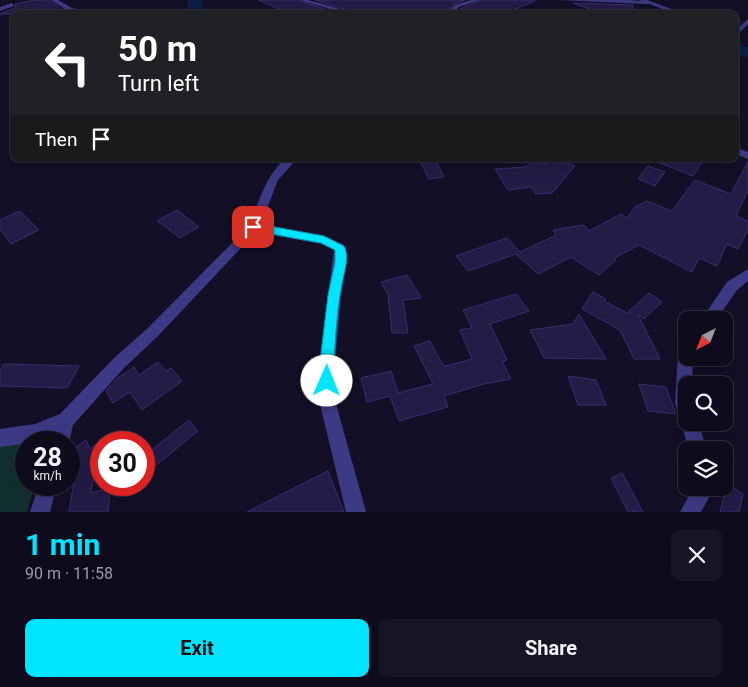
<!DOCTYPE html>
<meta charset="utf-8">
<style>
body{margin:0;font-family:Roboto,sans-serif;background:#171425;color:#f1f3f6;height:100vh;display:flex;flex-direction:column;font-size:19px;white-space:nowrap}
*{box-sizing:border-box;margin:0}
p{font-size:16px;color:#9b9ba3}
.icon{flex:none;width:28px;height:28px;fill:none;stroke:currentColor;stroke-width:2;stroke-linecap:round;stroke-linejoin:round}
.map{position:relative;height:512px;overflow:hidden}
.side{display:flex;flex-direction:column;background:#0e0b1c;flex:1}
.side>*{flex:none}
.banner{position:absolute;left:10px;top:10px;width:729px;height:152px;border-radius:10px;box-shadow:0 5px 20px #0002,0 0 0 1px #2e2b3b;background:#202124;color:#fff;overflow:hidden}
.needle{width:32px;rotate:222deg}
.controls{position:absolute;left:678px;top:311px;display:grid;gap:10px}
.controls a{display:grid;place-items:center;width:55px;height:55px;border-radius:10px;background:#0e0b1c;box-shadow:0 5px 20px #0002,0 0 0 1px #2e2b3b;font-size:25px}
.speed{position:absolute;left:15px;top:431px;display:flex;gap:10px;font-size:25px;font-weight:700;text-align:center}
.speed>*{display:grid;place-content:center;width:65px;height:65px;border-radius:50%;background:#0e0b1c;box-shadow:0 5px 20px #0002,0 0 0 1px #2e2b3b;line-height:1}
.speed small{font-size:12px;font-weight:400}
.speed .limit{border:8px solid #d22;background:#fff;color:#111}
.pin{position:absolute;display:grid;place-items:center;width:42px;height:42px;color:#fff;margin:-21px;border-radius:10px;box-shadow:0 2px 8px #0006}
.me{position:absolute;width:55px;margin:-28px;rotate:1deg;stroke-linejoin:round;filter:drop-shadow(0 0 4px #0008)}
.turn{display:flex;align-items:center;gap:18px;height:105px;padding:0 25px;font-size:22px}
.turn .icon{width:65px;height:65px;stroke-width:2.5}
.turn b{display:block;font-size:35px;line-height:42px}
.then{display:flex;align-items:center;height:48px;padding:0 25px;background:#0003;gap:10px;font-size:19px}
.round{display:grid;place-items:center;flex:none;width:52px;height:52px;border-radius:10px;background:#171425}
.overview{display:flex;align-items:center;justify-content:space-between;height:85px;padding:0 25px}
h1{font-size:30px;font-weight:700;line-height:38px;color:#00e5ff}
.button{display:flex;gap:10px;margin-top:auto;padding:10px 25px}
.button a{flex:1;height:58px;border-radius:10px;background:#00e5ff;color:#111;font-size:20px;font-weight:700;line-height:58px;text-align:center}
.button a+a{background:#171425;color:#f1f3f6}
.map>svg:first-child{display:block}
</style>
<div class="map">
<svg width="748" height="512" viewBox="0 0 748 512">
<rect width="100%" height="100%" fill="#130f26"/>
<!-- green -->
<path fill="#12302f" d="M 49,434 L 47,442 L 26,442 L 26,485 L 35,485 L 27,512 L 0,512 L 0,441 Z"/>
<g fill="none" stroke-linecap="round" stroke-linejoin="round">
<!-- river -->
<path fill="#0a1f44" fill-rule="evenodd" d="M 188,0 L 202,0 L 201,14 L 187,14 Z
M 735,45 L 748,47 L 748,57 L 735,55 Z"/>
</g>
<!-- building -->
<path fill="#241b47" stroke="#3b2d73" d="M 35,0 L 49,0 L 61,9 L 64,14 L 0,14 L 15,8 L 15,4 Z
M 258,0 L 297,0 L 340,14 L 290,14 Z
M 315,0 L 465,0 L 454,4 L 443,14 L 361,14 Z
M 482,0 L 535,0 L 535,1 L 503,14 L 486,11 L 480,14 L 455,14 L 460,9 Z
M 573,3 L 633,5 L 633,14 L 603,14 Z
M 419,159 L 435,159 L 444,177 L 429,179 Z
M 534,159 L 546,164 L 551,159 L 556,159 L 575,166 L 552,193 L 536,194 L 531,187 L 508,190 L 495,169 L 526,167 Z
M 650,159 L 704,159 L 693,176 Z
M 748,161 L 748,190 L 736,216 L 748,221 L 748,230 L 738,249 L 727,244 L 717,266 L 699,258 L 692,272 L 639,245 L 614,258 L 616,260 L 599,275 L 571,257 L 538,274 L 516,254 L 468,271 L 456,256 L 507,238 L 520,252 L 556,235 L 553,230 L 584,225 L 589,231 L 621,214 L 627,218 L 635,207 L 647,201 L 672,211 L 695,180 L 731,194 Z
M 648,166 L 665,172 L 655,186 L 638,179 Z
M 177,210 L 199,227 L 180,238 L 157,221 Z
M 20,211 L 39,230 L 11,244 L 0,229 L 0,220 Z
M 407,275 L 421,298 L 403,300 L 408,333 L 392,333 L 388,295 L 381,282 Z
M 593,292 L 606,299 L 604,301 L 627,313 L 649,293 L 662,302 L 644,319 L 638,315 L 660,359 L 634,359 L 620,330 L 582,309 Z
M 516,294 L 529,311 L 490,324 L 507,360 L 502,361 L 511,379 L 484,384 L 444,396 L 448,407 L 399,421 L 390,396 L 367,402 L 361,378 L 391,371 L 398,393 L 433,384 L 414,346 L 430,341 L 443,365 L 446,366 L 472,359 L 460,330 L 472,328 L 463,310 Z
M 579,314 L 606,359 L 544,358 L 530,330 L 573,324 Z
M 158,362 L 166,371 L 171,368 L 182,381 L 142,410 L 130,392 L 113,403 L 106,391 L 118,378 L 134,367 L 139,375 Z
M 4,364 L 79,366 L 67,388 L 0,386 L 0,370 Z
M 568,376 L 596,380 L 606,405 L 578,405 Z
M 639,384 L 666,387 L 676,414 L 648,411 Z
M 189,420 L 198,431 L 144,475 L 144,456 Z
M 86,440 L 90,449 L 101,441 L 101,459 L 96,463 L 91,493 L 110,488 L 108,512 L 69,512 L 74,482 L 69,472 L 69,452 Z
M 328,471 L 344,512 L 247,512 Z
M 622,473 L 643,512 L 628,512 L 611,478 Z
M 727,484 L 743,494 L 739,512 L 720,512 Z"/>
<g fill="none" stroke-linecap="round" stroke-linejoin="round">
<!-- minor -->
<path fill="#3d3a85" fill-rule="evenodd" d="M 51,0 L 58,0 L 72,8 L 88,11 L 66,14 L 68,11 Z
M 299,0 L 308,0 L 359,14 L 348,14 Z
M 471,0 L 480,0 L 459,7 L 452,14 L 445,14 L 455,5 Z
M 557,0 L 630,0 L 651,2 L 648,4 Z
M 12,3 L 14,6 L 0,11 L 0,7 Z
M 748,19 L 748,24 L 739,33 L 735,33 L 735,31 Z
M 735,147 L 748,152 L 748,159 L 735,154 Z
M 286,159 L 297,159 L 278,180 L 261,224 L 324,236 L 344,245 L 346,263 L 341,295 L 335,362 L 335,400 L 366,512 L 346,512 L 319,400 L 319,362 L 334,250 L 321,244 L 256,232 L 158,336 L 124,368 L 73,425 L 69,442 L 51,442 L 53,434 L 35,442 L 0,447 L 0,429 L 35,424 L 60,414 L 114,358 L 148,328 L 239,236 C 260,214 260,178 286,159 Z
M 748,269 L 748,281 L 737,290 L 716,320 L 701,320 L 727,282 Z
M 686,347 L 686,358 L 693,358 L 692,385 L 686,385 L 686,422 L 698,422 L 707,450 L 689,450 L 675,403 L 678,354 L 681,349 Z
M 39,485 L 57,485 L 50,512 L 30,512 Z
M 691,488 L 710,488 L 711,494 L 701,512 L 680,512 L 691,492 Z"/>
<!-- tertiary -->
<path fill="#3d3a85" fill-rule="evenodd" d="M 639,0 L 647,0 L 685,14 L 676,14 Z
M 735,30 L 739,31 L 740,32 L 735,34 Z"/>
</g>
<!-- route -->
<path fill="#00e5ff" stroke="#0095a6" d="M 253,223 L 324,236 L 344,246 C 350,257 344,272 342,284 C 337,308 336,334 334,359 C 333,368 336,377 332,386 L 327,388 L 322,386 L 320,381 L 320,362 L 328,295 L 335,262 L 335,250 L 321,243 L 249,230 L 248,227 Z"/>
</svg>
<div class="controls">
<a><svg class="needle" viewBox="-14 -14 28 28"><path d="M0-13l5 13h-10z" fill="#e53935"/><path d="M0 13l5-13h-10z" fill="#9b9ba3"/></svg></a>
<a><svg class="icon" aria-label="search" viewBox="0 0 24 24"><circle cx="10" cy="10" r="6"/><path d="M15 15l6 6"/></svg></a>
<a><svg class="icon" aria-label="layers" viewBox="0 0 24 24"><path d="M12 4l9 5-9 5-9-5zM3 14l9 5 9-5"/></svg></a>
</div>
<div class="speed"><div>28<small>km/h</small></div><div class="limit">30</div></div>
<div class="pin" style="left:253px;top:227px;background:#d93025"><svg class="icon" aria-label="arrive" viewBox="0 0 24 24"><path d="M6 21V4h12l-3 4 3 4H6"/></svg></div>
<svg class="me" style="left:327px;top:381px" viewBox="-20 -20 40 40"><circle r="19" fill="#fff"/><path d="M0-13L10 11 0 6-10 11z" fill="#00e5ff"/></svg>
<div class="banner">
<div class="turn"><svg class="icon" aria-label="left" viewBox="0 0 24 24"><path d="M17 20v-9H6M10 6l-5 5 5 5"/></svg><div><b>50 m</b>Turn left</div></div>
<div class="then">Then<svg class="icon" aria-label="arrive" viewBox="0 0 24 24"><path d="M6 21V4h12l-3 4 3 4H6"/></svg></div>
</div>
</div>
<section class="side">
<div class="overview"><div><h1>1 min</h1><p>90 m · 11:58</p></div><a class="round"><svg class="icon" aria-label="close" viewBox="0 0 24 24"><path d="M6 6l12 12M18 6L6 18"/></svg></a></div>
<div class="button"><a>Exit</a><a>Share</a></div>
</section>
